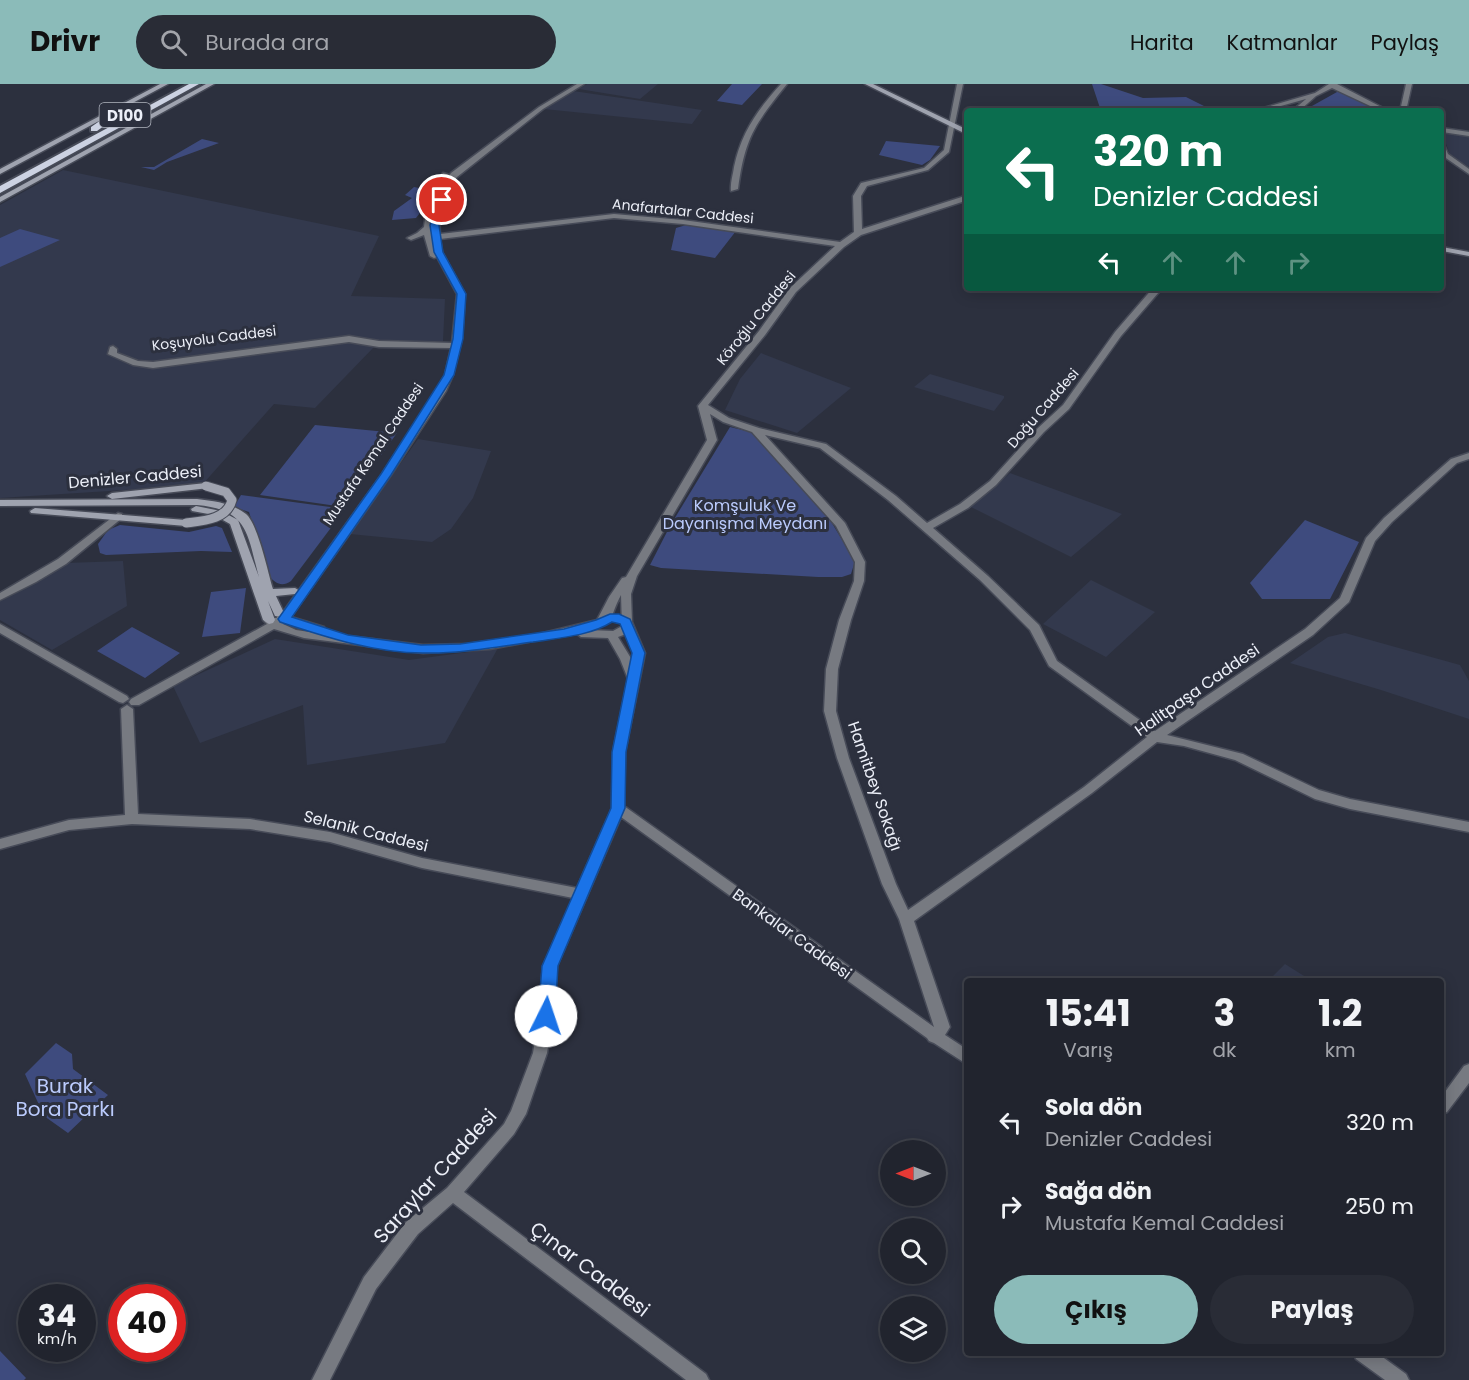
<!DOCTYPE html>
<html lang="tr">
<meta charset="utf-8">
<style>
body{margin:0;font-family:Poppins,sans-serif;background:#292c36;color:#f1f3f6;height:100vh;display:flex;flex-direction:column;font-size:22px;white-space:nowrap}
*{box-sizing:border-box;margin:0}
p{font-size:20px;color:#a2a4aa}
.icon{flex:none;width:33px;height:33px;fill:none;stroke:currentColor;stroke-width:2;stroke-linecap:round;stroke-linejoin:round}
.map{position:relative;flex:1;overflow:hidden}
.details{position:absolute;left:964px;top:894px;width:480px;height:378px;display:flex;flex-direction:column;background:#21242e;border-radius:6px;box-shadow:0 3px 15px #0003,0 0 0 2px #3e414a}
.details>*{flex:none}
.banner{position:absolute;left:964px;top:24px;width:480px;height:183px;border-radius:6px;box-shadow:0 3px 15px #0003,0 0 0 2px #3e414a;background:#0b6e4f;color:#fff;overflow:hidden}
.needle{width:39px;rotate:270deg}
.fabs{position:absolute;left:880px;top:1056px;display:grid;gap:12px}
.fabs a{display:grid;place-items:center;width:66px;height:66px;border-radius:50%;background:#21242e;box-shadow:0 3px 15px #0003,0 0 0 2px #3e414a;font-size:30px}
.speed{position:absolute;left:18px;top:1200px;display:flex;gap:12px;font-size:30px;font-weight:700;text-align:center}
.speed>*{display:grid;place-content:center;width:78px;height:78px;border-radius:50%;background:#21242e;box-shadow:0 3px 15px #0003,0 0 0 2px #3e414a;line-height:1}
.speed small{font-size:15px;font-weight:400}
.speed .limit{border:9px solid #d22;background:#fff;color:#111}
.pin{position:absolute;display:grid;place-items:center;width:51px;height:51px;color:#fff;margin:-26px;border:3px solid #fff;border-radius:50%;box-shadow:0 2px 6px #0007}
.me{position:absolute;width:66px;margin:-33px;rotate:4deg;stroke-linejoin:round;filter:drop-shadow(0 0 4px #0008)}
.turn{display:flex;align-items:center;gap:21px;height:126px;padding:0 30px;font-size:27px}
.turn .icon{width:78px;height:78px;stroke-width:2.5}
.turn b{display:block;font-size:42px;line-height:51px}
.lanes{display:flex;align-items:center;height:57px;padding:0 30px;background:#0003;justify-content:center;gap:30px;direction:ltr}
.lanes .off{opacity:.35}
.eta{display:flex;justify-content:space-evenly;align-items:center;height:102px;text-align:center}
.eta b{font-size:36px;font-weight:700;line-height:42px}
.button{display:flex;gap:12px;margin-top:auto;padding:12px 30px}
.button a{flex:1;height:69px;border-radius:36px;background:#8bbbb9;color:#111;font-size:24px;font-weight:700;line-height:69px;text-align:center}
.button a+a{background:#292c36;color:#f1f3f6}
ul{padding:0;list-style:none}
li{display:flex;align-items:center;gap:18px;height:84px;padding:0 30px}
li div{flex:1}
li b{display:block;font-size:22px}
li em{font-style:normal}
header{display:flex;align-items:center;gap:36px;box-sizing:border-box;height:84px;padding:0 30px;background:#8bbbb9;color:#111}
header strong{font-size:28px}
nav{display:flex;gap:33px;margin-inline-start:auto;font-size:21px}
.search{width:420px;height:54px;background:#292c36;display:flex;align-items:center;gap:15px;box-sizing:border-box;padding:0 21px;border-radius:33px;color:#a2a4aa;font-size:22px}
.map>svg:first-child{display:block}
</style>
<header>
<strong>Drivr</strong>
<div class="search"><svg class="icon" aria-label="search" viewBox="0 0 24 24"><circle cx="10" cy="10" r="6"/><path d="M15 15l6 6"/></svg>Burada ara</div>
<nav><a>Harita</a><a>Katmanlar</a><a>Paylaş</a></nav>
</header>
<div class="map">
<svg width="1469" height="1296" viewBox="0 0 1469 1296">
<rect width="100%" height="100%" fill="#2c303e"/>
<!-- built -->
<path fill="#33394d" d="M 587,0 L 658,0 L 640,15 L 579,5 Z
M 573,7 L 649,18 L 702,26 L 692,40 L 544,25 Z
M 1442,48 L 1469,52 L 1469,83 L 1450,71 Z
M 63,86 L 379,152 L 351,212 L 445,215 L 443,257 L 374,263 L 315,324 L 274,320 L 202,401 L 0,414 L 0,121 Z
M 761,269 L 851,304 L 797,349 L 725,326 L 740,295 Z
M 930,290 L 1004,312 L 1004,314 L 994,327 L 914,303 Z
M 418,355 L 491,367 L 473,414 L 451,445 L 432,458 L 350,450 Z
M 1010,389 L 1122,430 L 1071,473 L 971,423 Z
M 123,477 L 127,522 L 52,566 L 0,536 L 0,517 L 66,479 Z
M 1091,496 L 1155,528 L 1106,573 L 1043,540 Z
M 1345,549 L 1460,581 L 1469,597 L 1469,635 L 1381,606 L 1290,579 L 1328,553 Z
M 275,555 L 409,576 L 498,564 L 445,659 L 307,681 L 303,621 L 200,659 L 173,602 Z
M 1285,880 L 1312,897 L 1268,897 Z"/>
<!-- green -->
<path fill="#3e4b7e" d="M 732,0 L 762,0 L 742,21 L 717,17 Z
M 1092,0 L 1101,0 L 1143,14 L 1186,13 L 1214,27 L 1160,27 L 1154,24 L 1101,27 Z
M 1337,8 L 1344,8 L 1379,26 L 1303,27 Z
M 202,55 L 219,59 L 167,78 L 154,86 L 141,83 L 154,83 Z
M 886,57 L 940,62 L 930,76 L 922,81 L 879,71 Z
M 414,103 L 430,106 L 427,120 L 416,134 L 392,136 L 394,127 L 412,114 L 405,111 Z
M 686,141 L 736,147 L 715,174 L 671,166 L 676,144 Z
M 20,145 L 60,156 L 0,183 L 0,154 Z
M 315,341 L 397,349 L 344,423 L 260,411 Z
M 730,343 L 751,348 L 827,431 L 855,477 L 851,490 L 842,493 L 818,493 L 661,484 L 650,481 L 670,442 Z
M 241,411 L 345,425 L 291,497 C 282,503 276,500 269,492 L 249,428 L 234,423 Z
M 1305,436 L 1359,458 L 1330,515 L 1262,515 L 1250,499 Z
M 120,441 L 189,448 L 216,442 L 222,444 L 232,468 L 201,467 L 106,471 L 100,469 L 98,460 L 108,446 Z
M 246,504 L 240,549 L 202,553 L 211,508 Z
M 132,543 L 180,569 L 145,594 L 97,567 Z
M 56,959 L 72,970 L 73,985 L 108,1011 L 68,1049 L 44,1032 L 25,990 Z
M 0,1267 L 26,1294 L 24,1296 L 0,1296 Z"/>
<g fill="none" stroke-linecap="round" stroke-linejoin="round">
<defs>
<path id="tertiary" d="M 577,0 L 584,0 L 543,25 L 457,93 C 445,108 438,132 440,150 L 614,130 L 683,136 L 840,158 L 854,148 L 853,112 L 861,99 L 924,84 L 944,66 L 957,0 L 963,0 L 949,68 L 928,86 L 867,102 L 861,112 L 862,145 L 968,111 L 968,116 L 861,151 L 844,163 L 796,208 L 765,251 L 708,321 L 729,334 L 759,344 L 826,360 L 896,412 L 927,439 L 960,420 L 990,397 L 1038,344 L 1063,321 L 1115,248 L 1153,204 L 1166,204 L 1159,208 L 1121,252 L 1069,325 L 1044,348 L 996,401 L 968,424 L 933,444 L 988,492 L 1039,541 L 1057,577 L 1155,647 L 1305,545 L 1340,514 L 1366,454 L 1384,434 L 1451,375 L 1469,369 L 1469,375 L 1457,379 L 1392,438 L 1375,457 L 1349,518 L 1313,551 L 1167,651 L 1243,670 L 1319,706 L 1350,715 L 1469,738 L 1469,748 L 1350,725 L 1315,715 L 1235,676 L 1184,662 L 1157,658 L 1092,709 L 914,837 L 950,943 L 945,951 L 968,966 L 968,981 L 934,959 L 929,957 L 927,954 L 621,733 L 557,882 L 553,932 L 547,969 L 526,1030 L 514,1050 L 464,1108 L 706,1290 L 709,1296 L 686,1296 L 453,1119 L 418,1150 L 376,1205 L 330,1296 L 312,1296 L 364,1193 L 406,1138 L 447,1104 L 504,1040 L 511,1027 L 533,969 L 539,932 L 543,882 L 573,814 L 422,784 L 330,758 L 250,745 L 132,740 L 69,746 L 0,765 L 0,755 L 69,736 L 125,731 L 121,625 L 127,621 L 133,625 L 138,730 L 250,735 L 330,748 L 422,774 L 577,804 L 612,724 L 613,668 L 628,595 L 620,575 L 608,554 L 581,553 L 576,549 L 490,565 L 423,569 L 304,554 L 274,545 L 139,621 L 131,621 L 129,618 L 131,615 L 267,540 L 264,537 L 266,534 L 277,534 L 276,531 L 277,528 L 283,528 L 382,390 L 436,307 L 445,291 L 451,264 L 379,263 L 349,258 L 153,284 L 133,281 L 108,270 L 110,263 L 113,262 L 117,265 L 117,269 L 138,277 L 153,278 L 349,252 L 379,257 L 452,259 L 457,210 L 437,173 L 434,174 L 430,172 L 424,151 L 411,156 L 407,154 L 417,149 L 424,143 L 427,119 L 436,100 L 443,89 L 450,91 L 441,103 L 451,89 L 539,23 ZM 441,103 L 431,141 L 434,119 ZM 614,134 L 683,140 L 835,162 L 790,204 L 759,247 L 698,322 L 707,356 L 626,493 L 622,494 L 609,513 L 597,536 L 535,551 L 468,560 L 423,561 L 322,549 L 326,546 L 324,543 L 291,533 L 391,391 L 446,307 L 453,291 L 462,254 L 465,210 L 442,168 L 440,155 ZM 710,330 L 723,338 L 752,348 L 836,442 L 855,478 L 854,497 L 839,536 L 826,585 L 824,627 L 837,674 L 882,800 L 899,835 L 934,943 L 624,722 L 625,668 L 645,569 L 632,538 L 631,510 L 637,492 L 717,356 ZM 765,351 L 820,364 L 888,416 L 980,496 L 1030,546 L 1049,582 L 1147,653 L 1084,703 L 908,826 L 896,800 L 849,674 L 836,627 L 838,585 L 851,536 L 864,497 L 865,478 L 845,439 ZM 621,511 L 622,542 L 613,547 L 589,546 C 616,539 609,533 621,511 ZM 285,539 L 316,549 L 296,546 L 283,540 ZM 626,550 L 633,569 L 632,576 L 618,553 Z
M 781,0 L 787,0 C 755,40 745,53 738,105 L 731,107 C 730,99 733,91 734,83 C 741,49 758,25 781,0 Z
M 1329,0 L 1337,0 L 1389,27 L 1381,27 L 1332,4 L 1316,12 L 1299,27 L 1292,27 L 1306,15 L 1263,27 L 1253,27 L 1315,9 Z
M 1406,0 L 1412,0 L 1406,27 L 1400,27 Z
M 1442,44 L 1469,48 L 1469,52 L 1442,48 Z
M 1442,61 L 1445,63 L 1448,70 L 1469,85 L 1469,90 L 1443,72 Z
M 118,429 L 122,430 L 122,434 L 66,480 L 36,498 L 0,516 L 0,509 L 58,475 Z
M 0,540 L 127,612 L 129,615 L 123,619 L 119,618 L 0,549 Z
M 1469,980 L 1469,999 L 1447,1028 L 1442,1030 L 1442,1012 L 1464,982 Z
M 1353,1269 L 1377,1269 L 1406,1290 L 1409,1296 L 1385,1296 L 1356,1275 Z"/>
<path id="secondary" d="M 160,0 L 168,0 L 0,90 L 0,85 Z
M 206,0 L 214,0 L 0,118 L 0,113 Z
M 865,0 L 873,0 L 968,46 L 968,51 Z
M 1442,163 L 1469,168 L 1469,172 L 1442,167 Z
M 206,399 L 211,402 L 209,404 L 112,415 L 107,412 L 112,409 Z
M 197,415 C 214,417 232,419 246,430 C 258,440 268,489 273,505 L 295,504 L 300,507 L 295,510 L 276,512 L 284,529 L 283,532 L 275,532 L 268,517 L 275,536 L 273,539 L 269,540 L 263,536 L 230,440 L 214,431 L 192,427 L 191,425 L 196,422 L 221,427 L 238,436 L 259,493 C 247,450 249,426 197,421 L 0,422 L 0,416 Z
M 35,424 L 186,436 L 191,439 L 186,442 L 31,429 L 30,427 Z"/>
<path id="trunk" d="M 189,0 L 199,0 L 0,109 L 0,102 Z
M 127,18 L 134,20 L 97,47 L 91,47 L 91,43 Z"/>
</defs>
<!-- tertiary casing -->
<use href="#tertiary" stroke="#474b58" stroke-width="3"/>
<!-- secondary casing -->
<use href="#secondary" stroke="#474b58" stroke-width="3"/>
<!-- trunk casing -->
<use href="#trunk" stroke="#474b58" stroke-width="4"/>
<!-- tertiary -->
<use href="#tertiary" fill="#777a81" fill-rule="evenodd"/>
<!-- secondary -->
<use href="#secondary" fill="#9fa3af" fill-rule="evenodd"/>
<!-- trunk -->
<use href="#trunk" fill="#ccd2e2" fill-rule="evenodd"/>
<defs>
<path id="secondary-bridge" d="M 186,439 C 202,437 227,436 232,416 L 226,408 L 206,402"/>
</defs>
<!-- secondary-bridge casing -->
<use href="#secondary-bridge" stroke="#474b58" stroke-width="11" stroke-linecap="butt"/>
<!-- secondary-bridge -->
<use href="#secondary-bridge" stroke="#9fa3af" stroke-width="9"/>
</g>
<!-- route -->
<path fill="#1a73e8" stroke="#114b97" stroke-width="1.5" d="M 442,114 L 446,116 L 439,141 L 443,168 L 466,210 L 463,255 L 454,291 L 391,391 L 292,533 L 348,551 L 421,561 L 460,560 L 564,545 L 596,536 L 610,530 L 619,530 L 630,535 L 645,569 L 626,668 L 625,724 L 558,882 L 555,932 L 552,937 L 546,939 L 541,937 L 538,932 L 542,882 L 611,724 L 612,668 L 632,569 L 620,540 L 612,538 C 590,552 558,554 533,558 C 496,563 460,570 423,569 C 374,569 326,553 280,538 L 278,535 L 381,390 L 444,291 L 453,255 L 457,210 L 434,168 L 430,141 L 438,116 Z"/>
<g text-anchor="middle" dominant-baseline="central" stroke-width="6" stroke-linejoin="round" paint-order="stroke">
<!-- far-street labels -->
<g font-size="14" fill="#eceff8" stroke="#2c303e">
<text transform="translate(683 127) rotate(6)">Anafartalar Caddesi</text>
<text transform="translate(756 234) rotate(-51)">Köroğlu Caddesi</text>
<text transform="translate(214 254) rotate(-7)">Koşuyolu Caddesi</text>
<text transform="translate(1043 324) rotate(-49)">Doğu Caddesi</text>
<text transform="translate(373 370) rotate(-56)">Mustafa Kemal Caddesi</text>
</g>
<!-- shield labels -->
<rect fill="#2c303e" stroke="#b2b6c0" stroke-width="1.5" x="99.5" y="19" width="51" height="24" rx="4.5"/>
<g font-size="15" font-weight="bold" fill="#eceff8">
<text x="125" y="31">D100</text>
</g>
<!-- street labels -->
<g font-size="16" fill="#eceff8" stroke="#2c303e">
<text transform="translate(135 393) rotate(-5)">Denizler Caddesi</text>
<text transform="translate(1197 606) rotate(-35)">Halitpaşa Caddesi</text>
<text transform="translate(875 702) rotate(71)">Hamitbey Sokağı</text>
<text transform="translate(366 747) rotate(14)">Selanik Caddesi</text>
<text transform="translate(792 850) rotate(36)">Bankalar Caddesi</text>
</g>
<!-- park labels -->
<g font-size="16" fill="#bbcbfd" stroke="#2c303e">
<text x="745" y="421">Komşuluk Ve<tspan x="745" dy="18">Dayanışma Meydanı</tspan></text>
</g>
<!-- near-park labels -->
<g font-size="20" fill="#bbcbfd" stroke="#2c303e">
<text x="65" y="1002">Burak<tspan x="65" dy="23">Bora Parkı</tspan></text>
</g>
<!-- near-street labels -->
<g font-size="20" fill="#eceff8" stroke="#2c303e">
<text transform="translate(435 1092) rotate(-48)">Saraylar Caddesi</text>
<text transform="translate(590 1185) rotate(37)">Çınar Caddesi</text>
</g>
</g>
</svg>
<div class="fabs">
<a><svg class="needle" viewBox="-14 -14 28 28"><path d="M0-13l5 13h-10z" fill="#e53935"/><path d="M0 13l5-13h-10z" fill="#a2a4aa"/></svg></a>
<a><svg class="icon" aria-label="search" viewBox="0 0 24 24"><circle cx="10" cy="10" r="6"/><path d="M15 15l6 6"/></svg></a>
<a><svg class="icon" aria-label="layers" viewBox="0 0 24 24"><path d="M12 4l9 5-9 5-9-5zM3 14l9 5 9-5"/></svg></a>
</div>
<div class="speed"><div>34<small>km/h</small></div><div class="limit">40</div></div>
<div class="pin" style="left:442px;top:116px;background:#d93025"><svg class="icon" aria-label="arrive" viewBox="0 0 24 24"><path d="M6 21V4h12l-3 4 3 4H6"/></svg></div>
<svg class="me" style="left:546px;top:932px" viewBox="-20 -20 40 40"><circle r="19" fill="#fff"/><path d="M0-13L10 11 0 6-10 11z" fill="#1a73e8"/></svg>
<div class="banner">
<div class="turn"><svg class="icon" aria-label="left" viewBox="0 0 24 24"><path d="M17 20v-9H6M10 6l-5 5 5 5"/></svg><div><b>320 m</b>Denizler Caddesi</div></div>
<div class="lanes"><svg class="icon" aria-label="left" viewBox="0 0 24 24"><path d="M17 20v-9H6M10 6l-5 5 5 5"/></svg><svg class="icon off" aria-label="ahead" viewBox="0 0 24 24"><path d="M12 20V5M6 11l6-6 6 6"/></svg><svg class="icon off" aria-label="ahead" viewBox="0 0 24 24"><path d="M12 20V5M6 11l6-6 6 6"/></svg><svg class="icon off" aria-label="right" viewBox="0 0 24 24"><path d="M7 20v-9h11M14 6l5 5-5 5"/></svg></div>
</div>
<section class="details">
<div class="eta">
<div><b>15:41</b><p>Varış</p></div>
<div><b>3</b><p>dk</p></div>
<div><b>1.2</b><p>km</p></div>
</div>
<ul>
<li><svg class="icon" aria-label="left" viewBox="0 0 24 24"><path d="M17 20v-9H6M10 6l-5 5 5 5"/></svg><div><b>Sola dön</b><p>Denizler Caddesi</p></div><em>320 m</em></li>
<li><svg class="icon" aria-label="right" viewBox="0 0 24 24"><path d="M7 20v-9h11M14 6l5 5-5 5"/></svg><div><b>Sağa dön</b><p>Mustafa Kemal Caddesi</p></div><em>250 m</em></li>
</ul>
<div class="button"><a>Çıkış</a><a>Paylaş</a></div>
</section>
</div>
